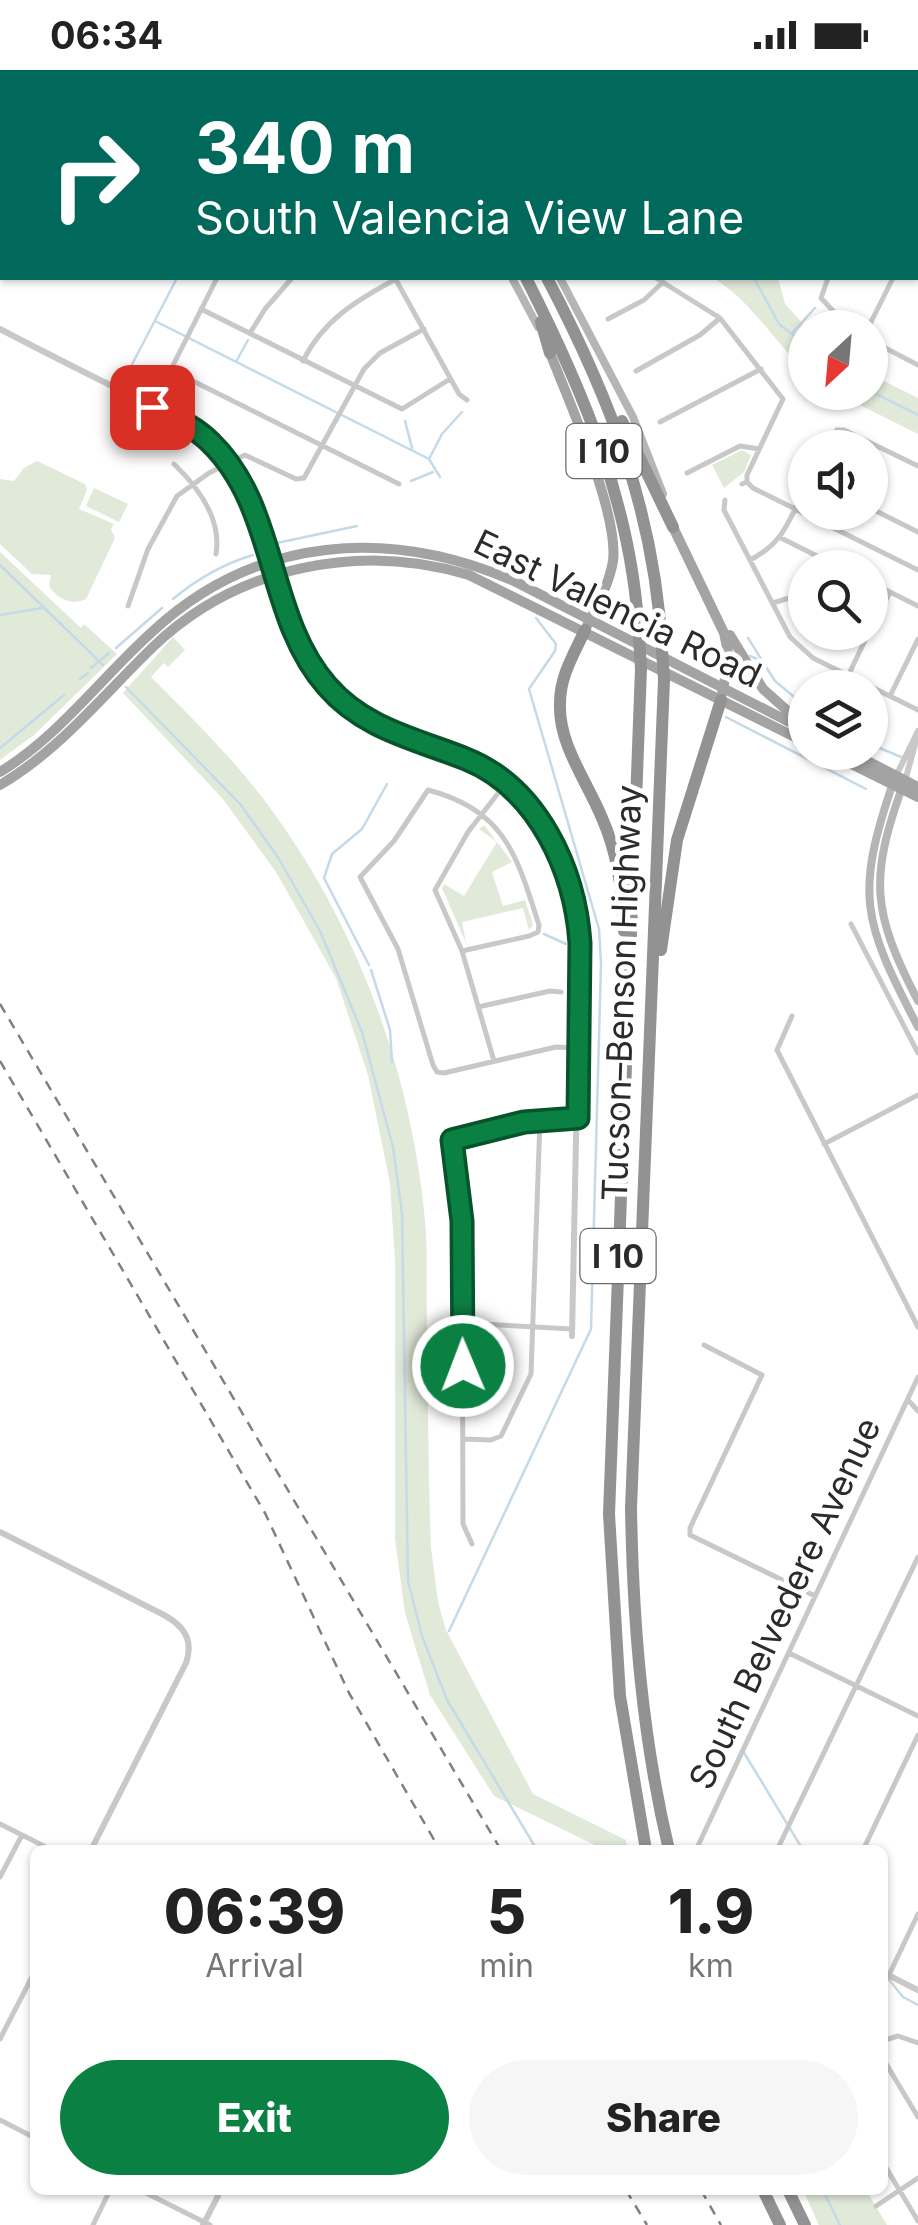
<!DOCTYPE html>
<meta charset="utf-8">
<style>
body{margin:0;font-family:Inter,sans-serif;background:#f6f6f6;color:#222;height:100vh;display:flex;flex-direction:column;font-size:38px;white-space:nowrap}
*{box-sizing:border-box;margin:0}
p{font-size:32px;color:#767676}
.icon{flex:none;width:55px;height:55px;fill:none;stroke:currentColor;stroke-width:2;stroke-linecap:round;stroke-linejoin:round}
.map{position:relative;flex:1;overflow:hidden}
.sheet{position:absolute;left:30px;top:1775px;width:858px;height:350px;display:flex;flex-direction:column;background:#fff;border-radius:15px;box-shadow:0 2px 8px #0004}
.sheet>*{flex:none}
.guide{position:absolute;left:0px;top:0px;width:920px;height:210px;box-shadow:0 2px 8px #0004;background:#00695c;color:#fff;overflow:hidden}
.needle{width:65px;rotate:206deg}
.tools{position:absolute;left:788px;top:240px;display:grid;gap:20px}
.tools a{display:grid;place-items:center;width:100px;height:100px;border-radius:50%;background:#fff;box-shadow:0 2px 8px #0004;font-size:50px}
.pin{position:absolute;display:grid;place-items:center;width:85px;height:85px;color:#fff;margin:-42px;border-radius:20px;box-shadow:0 5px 15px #0006}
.me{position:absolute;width:110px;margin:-55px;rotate:359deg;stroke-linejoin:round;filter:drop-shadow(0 0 8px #0008)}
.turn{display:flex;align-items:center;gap:35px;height:210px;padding:0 30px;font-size:45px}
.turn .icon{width:130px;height:130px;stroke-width:2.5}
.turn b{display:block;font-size:70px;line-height:85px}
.eta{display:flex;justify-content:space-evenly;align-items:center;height:170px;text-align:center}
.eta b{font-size:60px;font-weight:800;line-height:70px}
.button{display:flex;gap:20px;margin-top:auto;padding:20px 30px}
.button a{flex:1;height:115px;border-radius:60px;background:#0b8043;color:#fff;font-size:40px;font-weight:800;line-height:115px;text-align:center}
.button a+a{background:#f6f6f6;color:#222}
.status{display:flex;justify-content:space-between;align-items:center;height:70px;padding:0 50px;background:#fff;direction:ltr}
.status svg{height:28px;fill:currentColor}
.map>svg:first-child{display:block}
</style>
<div class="status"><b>06:34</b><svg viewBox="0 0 49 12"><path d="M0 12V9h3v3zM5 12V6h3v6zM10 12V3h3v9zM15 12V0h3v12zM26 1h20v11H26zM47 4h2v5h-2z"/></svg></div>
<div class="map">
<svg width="918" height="2155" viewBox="0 0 918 2155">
<rect width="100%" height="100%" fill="#fff"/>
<!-- green -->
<path fill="#e1e9d9" d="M 713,208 L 778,208 L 785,234 L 806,257 L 805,300 C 772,270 752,231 713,208 Z
M 870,304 L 918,328 L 918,364 L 836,323 L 870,322 Z
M 742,380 L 751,385 L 744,402 L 724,418 L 712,395 Z
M 37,391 L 85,414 L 87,420 L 79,439 L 114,454 L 111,459 L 115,468 L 86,529 C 72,536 57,529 49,516 L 51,505 L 32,504 L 0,474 L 0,409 L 14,411 L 24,398 Z
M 94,418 L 128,434 L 119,452 L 86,436 Z
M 0,482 L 81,558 L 84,554 L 117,584 L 34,665 L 0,690 Z
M 173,567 L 185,580 L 168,597 L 164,593 L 151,607 C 194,650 237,692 273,742 C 359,860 412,1006 425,1151 C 428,1183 426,1217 427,1250 C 428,1326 428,1402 431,1478 L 438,1532 L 446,1560 L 533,1724 L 626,1770 L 627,1780 L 605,1780 L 494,1726 L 430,1625 L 405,1543 L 395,1469 L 395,1191 L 390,1113 L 368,1005 L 336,908 L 276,802 L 223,729 L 123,623 Z
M 484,755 L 512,792 L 492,802 L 503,836 L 525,830 L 533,855 L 529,860 L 523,838 L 462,852 L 466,873 L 442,818 L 444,814 L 464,826 L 497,772 L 479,759 Z
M 803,2120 L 866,2120 L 887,2155 L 819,2155 Z"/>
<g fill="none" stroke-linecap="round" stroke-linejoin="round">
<!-- stream -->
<path stroke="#c5dae8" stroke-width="2.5" d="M 117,0 L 122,2
M 608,0 L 610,2
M 754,208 L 779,254 L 805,274
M 155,251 L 429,389
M 793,262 L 815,238
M 237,290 L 248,270
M 126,306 L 177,208
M 870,321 L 918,345
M 405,351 L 412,378
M 440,407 L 429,389 L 442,364 L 462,342
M 411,411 L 433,402
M 277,473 L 357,456
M 0,495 L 103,595
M 173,529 C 197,509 223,494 253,485
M 0,545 L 42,538
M 748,568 L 775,611 L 805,636
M 116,578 L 162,538
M 750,586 L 762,591
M 91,598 L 109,583
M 80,609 L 88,603
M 126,617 L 241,735 L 279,789 L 320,861 L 362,962 L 393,1077 L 402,1143 L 408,1511 L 422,1566 L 447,1630 L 537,1780
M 726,647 L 866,719
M 870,674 L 901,687
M 0,678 L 64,625
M 544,864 L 566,874
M 369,895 L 324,808 L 332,784 L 362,759 L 387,714
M 371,900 L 390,960 L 392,992
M 449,1561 L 591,1259 L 601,894 L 599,859 L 529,619 L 555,581 L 556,574 L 536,548
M 743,1681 L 803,1780
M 886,1906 L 903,1927 L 918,1935
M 823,2120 L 840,2155"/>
<!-- minor -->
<path stroke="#c8c8c8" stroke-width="5" d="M 563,0 L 565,2
M 662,0 L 663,2
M 729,0 L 731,2
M 845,0 L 847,2
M 892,0 L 894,2
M 498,2 L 501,0
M 789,2 L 790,0
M 918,28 L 918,29
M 918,158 L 918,157
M 395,208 L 459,324 L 467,330
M 656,208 L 720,248 L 783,329
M 828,208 L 821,228 L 849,258
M 201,239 L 402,339
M 608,249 L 644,230 L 663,212
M 868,258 L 893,208
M 250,263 L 265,239 L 292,208
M 870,270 L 918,295
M 303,291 C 323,250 357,230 396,209
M 171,300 L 399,414
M 636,301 L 700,265 L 720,248
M 152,337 L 217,208
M 402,339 L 450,309
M 660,352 L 761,299
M 837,360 L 844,360 L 918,396
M 825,378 L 837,360
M 174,394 C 198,417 222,448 216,484
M 687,403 L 740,376 L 759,379
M 747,412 L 753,418 L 918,500
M 742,414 L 747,412 L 747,405 L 783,329
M 725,430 L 724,440 L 790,567 L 813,588 L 918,640
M 870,438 L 918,462
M 781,468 L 841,498
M 750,490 C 784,473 789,450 805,418
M 870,512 L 918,536
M 773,533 L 789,528 L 805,532
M 128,536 L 148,479 L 177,426 L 209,403 L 245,385 L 296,409 L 304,408 L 364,299 L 380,283 L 424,259
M 870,561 L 890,522
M 848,606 L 869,562
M 890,626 L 918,569
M 851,854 L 918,983
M 462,881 L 529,866 L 538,862 L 539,855 C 517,787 506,740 428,720 L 394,771 L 360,807 L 398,879 L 433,995 L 437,1002 L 444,1003 L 556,977 L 577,978
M 478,937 L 550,921 L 561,922
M 792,946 L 777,980 L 918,1257
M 494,991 L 462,881 L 435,820 L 468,762 L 506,713
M 824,1074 L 918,1025
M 462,1253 L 572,1259
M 704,1275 L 762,1305 L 690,1458 L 690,1465 L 815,1526
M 908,1330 L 918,1341
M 464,1369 L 491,1370 L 501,1366 L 531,1304 L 540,1050
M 472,1474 L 463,1454 L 462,1151 L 452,1070 L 524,1052 L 578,1048
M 789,1583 L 918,1646
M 0,1754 L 52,1780
M 626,1777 L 632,1780
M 696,1780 L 918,1307
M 777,1780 L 918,1487
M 863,1780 L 918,1665
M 0,1807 L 22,1765
M 889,1905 L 918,1844
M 0,1969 L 34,1903
M 882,1971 L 898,1966 L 918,1973
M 882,1987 L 918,2047
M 0,2050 L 35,2068
M 882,2091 L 918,2151
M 140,2120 L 210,2155
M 876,2136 L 918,2108
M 93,2155 L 110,2120"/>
<!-- tertiary -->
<path stroke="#c8c8c8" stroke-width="6" d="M 51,2 L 52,0
M 0,104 L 2,99
M 0,259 C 36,278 72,296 108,314 C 157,339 212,359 240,410 C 277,479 277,565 333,623 C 370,661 420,671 467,690 C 538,718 575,801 580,873 L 572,1266
M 896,706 L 918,661
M 905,711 L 916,671
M 0,1462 L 164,1545 C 184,1556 194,1570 186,1593 L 91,1780
M 35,1892 L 35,1912
M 882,1902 L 918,1920
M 203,2155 L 221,2120"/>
<!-- secondary -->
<path stroke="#b5b5b5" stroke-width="8" d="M 403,0 L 404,2
M 452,0 L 453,2
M 512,208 L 538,257
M 560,208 L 633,347 L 663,424
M 894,710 C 854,826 863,851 918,957
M 903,715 C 869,809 872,842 918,931"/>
<!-- primary -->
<path stroke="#a3a3a3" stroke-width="10" d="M 550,283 C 569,331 619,444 613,491 C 609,515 597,535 587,556
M 673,457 L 724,563 L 729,587 L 722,624
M 730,565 L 763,619 L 800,652
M 827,682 L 918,727
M 850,682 L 918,717
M 0,702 C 59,666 101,608 152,562 C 256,465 390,457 516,512 L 805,660
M 0,715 C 60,680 104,624 154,576 C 238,496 360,472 469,505 L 805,672"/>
<!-- motorway -->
<path stroke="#929292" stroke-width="12" d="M 417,0 L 419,2
M 438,0 L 440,2
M 526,208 C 584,322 633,438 639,568
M 547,208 C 610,328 655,442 662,580
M 541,252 L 550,283
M 622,351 L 673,457
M 585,560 C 574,584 560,606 560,633 C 558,674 587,711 602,748 C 618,784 623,822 624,861
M 641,599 L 609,1444 L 620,1626 L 646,1780
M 664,610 L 631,1438 C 633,1553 642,1667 669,1780
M 661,880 L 677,770 L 721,630
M 763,2120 L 780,2155
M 788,2120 L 805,2155"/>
<!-- rail -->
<path stroke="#808080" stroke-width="2.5" stroke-dasharray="10 8" stroke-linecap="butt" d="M 0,934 L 501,1780
M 0,991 L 265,1443 L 349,1623 L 440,1780
M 626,2120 L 647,2155
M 701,2120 L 721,2155"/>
<!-- motorway-bridge -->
<path stroke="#929292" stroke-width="12" d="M 639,568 L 641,599
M 662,580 L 664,610"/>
</g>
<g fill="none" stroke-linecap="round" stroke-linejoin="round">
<defs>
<path id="route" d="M 152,337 C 172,347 194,356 210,372 C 278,437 266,547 327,616 C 364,659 416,669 466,689 C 538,718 575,800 580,873 L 578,1048 L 524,1052 L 452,1070 L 462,1151 L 463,1296"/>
</defs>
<!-- route casing -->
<use href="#route" stroke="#07532c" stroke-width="25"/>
<!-- route -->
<use href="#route" stroke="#0b8043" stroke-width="18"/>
</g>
<g text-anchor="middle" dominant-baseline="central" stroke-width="10" stroke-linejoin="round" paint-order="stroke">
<!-- shield labels -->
<g fill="#fff" stroke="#6b6b6b" stroke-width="2.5">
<rect x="566.5" y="354" width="75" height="54" rx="8"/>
<rect x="580.5" y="1159" width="75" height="54" rx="8"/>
</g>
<g font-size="32" font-weight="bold" fill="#2b2b2b">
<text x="604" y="381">I 10</text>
<text x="618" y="1186">I 10</text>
</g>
<!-- street labels -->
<g font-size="35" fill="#2b2b2b" stroke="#fff">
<text transform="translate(618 538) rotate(26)">East Valencia Road</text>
<text transform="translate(621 923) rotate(-88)">Tucson–Benson Highway</text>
<text transform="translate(784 1533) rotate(-65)">South Belvedere Avenue</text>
</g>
</g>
</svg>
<div class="tools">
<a><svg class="needle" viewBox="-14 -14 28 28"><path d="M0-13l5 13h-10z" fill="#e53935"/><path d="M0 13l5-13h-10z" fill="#767676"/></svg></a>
<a><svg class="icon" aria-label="sound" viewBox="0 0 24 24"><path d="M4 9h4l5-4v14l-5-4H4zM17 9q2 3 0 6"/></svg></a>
<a><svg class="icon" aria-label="search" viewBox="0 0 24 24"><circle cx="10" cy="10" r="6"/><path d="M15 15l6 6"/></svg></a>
<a><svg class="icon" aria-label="layers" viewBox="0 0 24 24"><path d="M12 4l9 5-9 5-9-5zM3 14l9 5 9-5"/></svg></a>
</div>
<div class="pin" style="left:152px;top:337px;background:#d93025"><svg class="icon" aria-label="arrive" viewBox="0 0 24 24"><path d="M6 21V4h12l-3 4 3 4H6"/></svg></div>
<svg class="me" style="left:463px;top:1296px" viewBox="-20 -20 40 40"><circle r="17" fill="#0b8043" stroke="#fff" stroke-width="3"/><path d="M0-11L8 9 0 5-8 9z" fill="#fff"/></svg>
<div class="guide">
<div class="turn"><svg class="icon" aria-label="right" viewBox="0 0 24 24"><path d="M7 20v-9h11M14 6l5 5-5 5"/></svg><div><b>340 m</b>South Valencia View Lane</div></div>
</div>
<section class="sheet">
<div class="eta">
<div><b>06:39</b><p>Arrival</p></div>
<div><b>5</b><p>min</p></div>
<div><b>1.9</b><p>km</p></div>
</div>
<div class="button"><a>Exit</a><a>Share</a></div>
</section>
</div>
